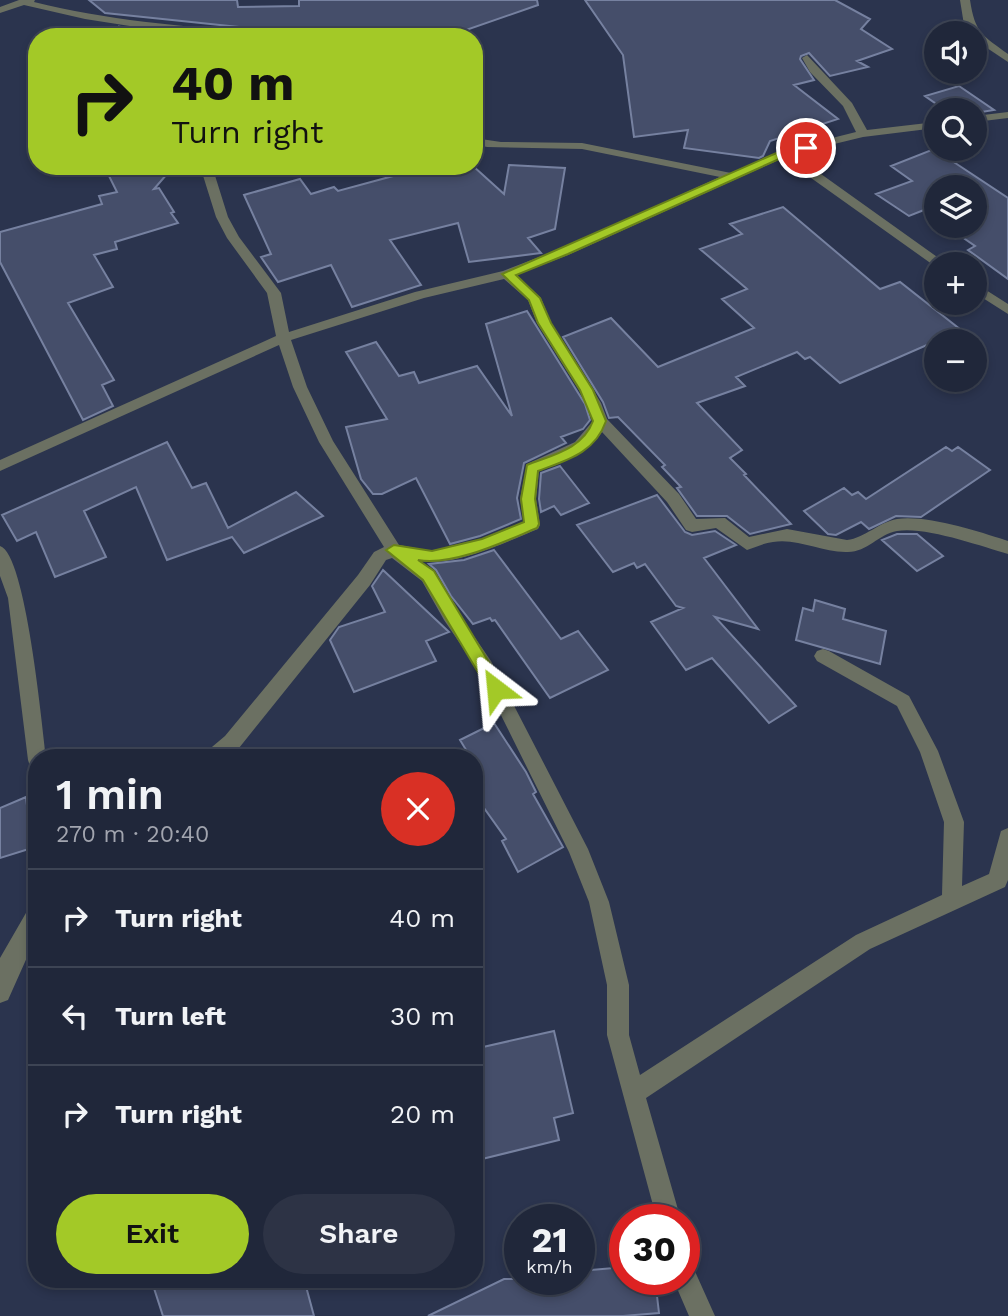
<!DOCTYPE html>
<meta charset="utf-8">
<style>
body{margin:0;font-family:"Work Sans",sans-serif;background:#2d3345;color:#f1f3f6;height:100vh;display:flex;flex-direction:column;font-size:26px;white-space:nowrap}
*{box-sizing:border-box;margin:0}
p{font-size:23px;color:#a2a5af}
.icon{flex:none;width:38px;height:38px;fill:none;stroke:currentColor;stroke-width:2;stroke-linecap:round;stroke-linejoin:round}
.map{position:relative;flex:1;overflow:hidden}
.side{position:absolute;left:28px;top:749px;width:455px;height:539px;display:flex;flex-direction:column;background:#20273a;border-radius:28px;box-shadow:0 4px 10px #0003,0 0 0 2px #3d4454}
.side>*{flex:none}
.hud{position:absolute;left:28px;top:28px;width:455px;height:147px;border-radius:28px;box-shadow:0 4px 10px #0003,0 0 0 2px #3d4454;background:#a3c927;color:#111;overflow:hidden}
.fabs{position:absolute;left:924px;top:21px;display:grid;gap:14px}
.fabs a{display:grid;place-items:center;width:63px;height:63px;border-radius:50%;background:#20273a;box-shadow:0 4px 10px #0003,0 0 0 2px #3d4454;font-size:35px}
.speed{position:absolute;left:504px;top:1204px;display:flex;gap:14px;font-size:35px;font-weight:700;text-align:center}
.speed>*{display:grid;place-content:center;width:91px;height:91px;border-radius:50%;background:#20273a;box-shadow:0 4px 10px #0003,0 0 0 2px #3d4454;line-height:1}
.speed small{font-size:18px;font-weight:400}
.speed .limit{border:10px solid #d22;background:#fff;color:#111}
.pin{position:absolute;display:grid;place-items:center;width:60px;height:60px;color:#fff;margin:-30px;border:4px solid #fff;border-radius:50%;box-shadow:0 2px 7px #0007}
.me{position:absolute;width:77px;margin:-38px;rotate:331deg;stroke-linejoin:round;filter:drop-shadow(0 0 5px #0008)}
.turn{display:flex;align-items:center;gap:24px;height:147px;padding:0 28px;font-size:32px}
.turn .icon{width:91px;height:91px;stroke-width:2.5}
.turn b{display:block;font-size:49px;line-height:60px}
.round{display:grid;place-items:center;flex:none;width:74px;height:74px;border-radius:37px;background:#2d3345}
.head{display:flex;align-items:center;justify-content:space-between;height:119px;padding:0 28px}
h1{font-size:42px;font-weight:600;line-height:52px}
.button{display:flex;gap:14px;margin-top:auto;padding:14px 28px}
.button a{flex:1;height:80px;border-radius:42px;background:#a3c927;color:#111;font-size:28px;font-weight:600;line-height:80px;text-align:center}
.button a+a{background:#2d3345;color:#f1f3f6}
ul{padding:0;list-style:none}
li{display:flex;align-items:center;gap:21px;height:98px;padding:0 28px;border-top:2px solid #3d4454}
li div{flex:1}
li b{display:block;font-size:26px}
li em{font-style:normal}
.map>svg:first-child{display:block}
</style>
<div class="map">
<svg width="1008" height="1316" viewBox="0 0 1008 1316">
<rect width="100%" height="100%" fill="#2b344e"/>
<!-- building -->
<path fill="#454e6a" stroke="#7681a0" stroke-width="2" d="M 89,0 L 237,0 L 238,7 L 299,6 L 299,0 L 537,0 L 538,5 L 446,37 L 285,37 L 277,31 L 105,13 Z
M 585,0 L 835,0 L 870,19 L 861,29 L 892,49 L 857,61 L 868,67 L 830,76 L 809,53 L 801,56 L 800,59 L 814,80 L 794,85 L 838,119 L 770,141 L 763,156 L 759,158 L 684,148 L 688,130 L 634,137 L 623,55 Z
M 121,27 L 149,32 L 205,37 L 132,37 Z
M 959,86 L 994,110 L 975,113 L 975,110 L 945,110 L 925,96 Z
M 934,149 L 1008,198 L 1008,279 L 968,250 L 975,246 L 946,226 L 975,226 L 975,187 L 936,187 L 936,219 L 924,210 L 909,216 L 876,194 L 912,181 L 891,166 Z
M 509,165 L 565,168 L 555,229 L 528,238 L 541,253 L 469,262 L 458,223 L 390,240 L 421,285 L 352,307 L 331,265 L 278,282 L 261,257 L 271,254 L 244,195 L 300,179 L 311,194 L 334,187 L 338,191 L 393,176 L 391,172 L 424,166 L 473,166 L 504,194 Z
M 149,166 L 174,166 L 154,189 L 159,188 L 174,212 L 171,213 L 178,223 L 115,242 L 117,249 L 94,255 L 113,287 L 68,303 L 114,380 L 102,385 L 113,406 L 83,420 L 0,262 L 0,232 L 102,204 L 99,196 L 117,192 L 109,176 Z
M 783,207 L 880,289 L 900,282 L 975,341 L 936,341 L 840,383 L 810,357 L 805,359 L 797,352 L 736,377 L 745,386 L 697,403 L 742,450 L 730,458 L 746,474 L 744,475 L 791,524 L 750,534 L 727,516 L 697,516 L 677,488 L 681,487 L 662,467 L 665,465 L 618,417 L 609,418 L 603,402 L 563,337 L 611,318 L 658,367 L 754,328 L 722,299 L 747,289 L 700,249 L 742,234 L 730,224 Z
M 527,311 L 585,404 L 590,420 L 583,429 L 561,437 L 566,443 L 524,463 L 517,498 L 521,519 L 480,536 L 450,544 L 416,478 L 382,494 L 373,494 L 361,479 L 346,427 L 387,419 L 346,352 L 376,342 L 399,376 L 414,372 L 419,383 L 477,366 L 512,416 L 486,324 Z
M 167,442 L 192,488 L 206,483 L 228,528 L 296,492 L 323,516 L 244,553 L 232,537 L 167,560 L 136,487 L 84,511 L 106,557 L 55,577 L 36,532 L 17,541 L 2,515 Z
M 946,447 L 952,451 L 958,447 L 990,470 L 921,517 L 896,516 L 869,529 L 861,522 L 836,535 L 828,534 L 804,511 L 844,488 L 852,495 L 858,492 L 866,499 Z
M 560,466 L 589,503 L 561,515 L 554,506 L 541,512 L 539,499 L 541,473 Z
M 657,495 L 685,532 L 692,535 L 715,531 L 736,545 L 704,558 L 758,629 L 715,617 L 796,706 L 769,723 L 712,658 L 686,670 L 651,622 L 683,608 L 676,606 L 645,564 L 637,568 L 634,563 L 613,572 L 577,525 Z
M 897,534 L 917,534 L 943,556 L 917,571 L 882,540 Z
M 494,550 L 561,639 L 578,631 L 608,670 L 550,698 L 495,620 L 492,621 L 490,618 L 473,624 L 451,596 L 436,570 L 429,564 L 464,560 Z
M 383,570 L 449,632 L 426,641 L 436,661 L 354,692 L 330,640 L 339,627 L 385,612 L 372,586 Z
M 815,600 L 845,609 L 843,619 L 886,631 L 880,664 L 796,640 L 803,608 L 813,611 Z
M 494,723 L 526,772 L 536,792 L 533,794 L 563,847 L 518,872 L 502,841 L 506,839 L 474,794 L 474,758 L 471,758 L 460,740 Z
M 26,797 L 32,848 L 0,858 L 0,808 Z
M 554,1031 L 573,1113 L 554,1118 L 559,1140 L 474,1161 L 474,1049 Z
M 625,1267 L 625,1279 L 655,1279 L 659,1313 L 623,1316 L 428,1316 L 504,1279 L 579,1279 L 591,1270 Z
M 151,1279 L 304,1279 L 314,1316 L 163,1316 Z"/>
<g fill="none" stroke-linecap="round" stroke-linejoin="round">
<!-- street -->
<path fill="#6b7062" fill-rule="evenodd" d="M 19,0 L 35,0 L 34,2 C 113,22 195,27 277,34 L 282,37 L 236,37 L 149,29 L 85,19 L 24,5 L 0,13 L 0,7 Z
M 960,0 L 970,0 C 975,33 982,35 1008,54 L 1008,62 L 978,42 L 975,33 L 971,33 L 964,25 Z
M 807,55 L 852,103 L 867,130 L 936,122 L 936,128 L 863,137 L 793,154 L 947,264 L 936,264 L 936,267 L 783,158 L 568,255 L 516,275 L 541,298 L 551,323 L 601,403 L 607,419 L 679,494 L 696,519 L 725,518 L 749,537 L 787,529 L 847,540 C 865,538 879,522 897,519 C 928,515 976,531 1005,540 L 1008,541 L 1008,554 C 981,546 924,526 897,531 C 879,534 867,552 848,552 C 822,553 799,538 773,542 C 764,543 756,547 747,550 L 716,528 L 692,532 L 686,530 L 667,502 L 602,432 C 587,455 563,462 539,471 L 536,499 L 540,525 L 538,529 C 506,542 454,567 420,561 L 434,571 L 456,610 L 491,661 L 588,849 L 609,902 L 629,985 L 629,1035 L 640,1075 L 856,935 L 942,895 L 944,822 L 920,752 L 897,706 L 817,661 L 814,656 L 817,651 L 823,649 L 829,651 L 909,696 L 938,751 L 964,822 L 962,886 L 989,874 L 1001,831 L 1008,828 L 1008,880 L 1005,887 L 870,949 L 646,1098 L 681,1220 L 657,1220 L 607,1035 L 607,985 L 589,902 L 569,852 L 479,671 L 444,620 L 422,581 L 392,558 L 386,560 L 370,585 L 239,748 L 227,758 L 204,758 L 206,752 L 225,736 L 358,575 L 374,552 L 384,547 L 319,442 L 293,387 L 279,345 L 0,471 L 0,460 L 276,336 L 267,293 L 227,238 L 216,217 L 200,166 L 212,166 L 228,217 L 239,237 L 281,293 L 289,332 L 415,292 L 503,271 L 560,249 L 720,177 L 582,149 L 487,147 L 474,144 L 474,138 L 501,142 L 582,143 L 731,173 L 780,151 L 856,132 L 843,106 L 810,72 L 802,58 ZM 504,279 L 528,300 L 537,323 L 587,403 L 593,421 L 575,442 L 527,464 L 520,499 L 524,522 L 481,539 L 432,551 L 399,545 L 333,441 L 307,387 L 291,340 L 424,298 Z
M 1008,112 L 1008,118 L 975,122 L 975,116 Z
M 975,283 L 1008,304 L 1008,314 L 975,293 Z
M 0,546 C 26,554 42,726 46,758 L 37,758 L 37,768 L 30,766 L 28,760 L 8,598 L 0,576 Z
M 37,903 L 37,935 L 8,1000 L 0,1003 L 0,958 L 30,906 Z
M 684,1264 L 693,1267 L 715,1316 L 689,1316 L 673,1279 L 684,1279 Z"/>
</g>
<!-- route -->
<path fill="#a3c927" stroke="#6a8319" stroke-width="2" d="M 806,144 L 811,148 L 809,150 L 788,155 L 568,254 L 516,275 L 540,298 L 551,323 L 593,390 L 606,421 C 595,453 567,460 538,471 L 535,499 L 539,524 L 537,528 C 503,542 454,566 418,560 L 434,571 L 502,684 L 505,689 L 502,694 L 491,694 L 423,580 L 386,550 L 394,545 L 432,551 L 482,539 L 524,522 L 521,499 L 527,465 C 552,455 583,449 593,421 L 580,390 L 538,323 L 529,300 L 502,274 L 781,151 Z"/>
</svg>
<div class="fabs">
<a><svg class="icon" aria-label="sound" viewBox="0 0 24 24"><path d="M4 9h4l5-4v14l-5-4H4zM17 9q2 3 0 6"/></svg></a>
<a><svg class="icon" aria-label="search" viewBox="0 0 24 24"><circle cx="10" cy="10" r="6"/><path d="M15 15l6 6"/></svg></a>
<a><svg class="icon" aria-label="layers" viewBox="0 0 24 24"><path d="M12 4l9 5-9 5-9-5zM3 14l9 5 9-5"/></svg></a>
<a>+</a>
<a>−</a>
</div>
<div class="speed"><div>21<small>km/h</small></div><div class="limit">30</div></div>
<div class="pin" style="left:806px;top:148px;background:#d93025"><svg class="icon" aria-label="arrive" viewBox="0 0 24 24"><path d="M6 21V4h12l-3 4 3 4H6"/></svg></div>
<svg class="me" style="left:496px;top:689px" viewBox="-20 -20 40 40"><path d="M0-17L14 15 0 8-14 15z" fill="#a3c927" stroke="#fff" stroke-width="4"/></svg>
<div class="hud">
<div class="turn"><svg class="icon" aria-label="right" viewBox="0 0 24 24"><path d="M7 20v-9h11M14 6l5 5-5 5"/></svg><div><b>40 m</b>Turn right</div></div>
</div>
<section class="side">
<div class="head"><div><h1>1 min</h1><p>270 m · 20:40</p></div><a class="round" style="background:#d93025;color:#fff"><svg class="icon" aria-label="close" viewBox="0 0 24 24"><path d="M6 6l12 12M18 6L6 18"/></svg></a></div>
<ul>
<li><svg class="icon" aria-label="right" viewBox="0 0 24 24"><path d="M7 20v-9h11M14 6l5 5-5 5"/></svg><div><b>Turn right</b></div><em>40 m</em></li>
<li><svg class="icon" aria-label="left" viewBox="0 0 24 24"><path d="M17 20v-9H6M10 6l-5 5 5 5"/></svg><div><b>Turn left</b></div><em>30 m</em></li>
<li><svg class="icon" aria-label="right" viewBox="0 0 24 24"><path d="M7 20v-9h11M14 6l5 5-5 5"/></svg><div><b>Turn right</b></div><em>20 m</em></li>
</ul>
<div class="button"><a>Exit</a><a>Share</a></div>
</section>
</div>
